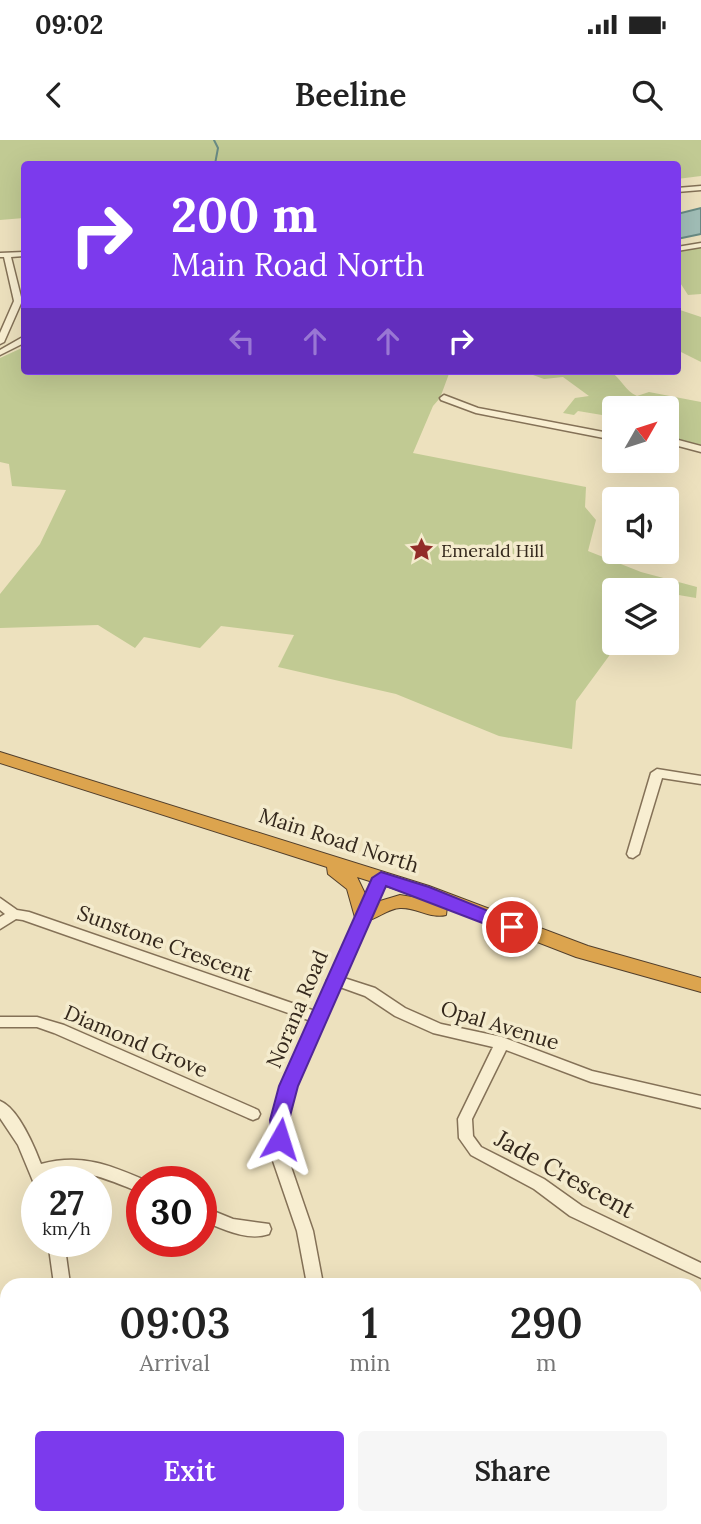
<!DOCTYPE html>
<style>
body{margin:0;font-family:Lora,serif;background:#f6f6f6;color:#222;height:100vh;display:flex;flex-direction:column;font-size:26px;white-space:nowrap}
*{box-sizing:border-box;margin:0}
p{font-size:23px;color:#767676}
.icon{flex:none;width:38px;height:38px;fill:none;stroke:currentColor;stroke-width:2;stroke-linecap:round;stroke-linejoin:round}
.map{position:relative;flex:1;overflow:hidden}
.details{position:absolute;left:0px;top:1138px;width:702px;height:247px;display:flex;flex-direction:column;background:#fff;border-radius:21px 21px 0 0;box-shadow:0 7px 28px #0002}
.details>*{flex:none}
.banner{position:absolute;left:21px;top:21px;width:660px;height:214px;border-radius:7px;box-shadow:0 7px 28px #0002;background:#7c3aed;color:#fff;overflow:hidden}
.needle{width:46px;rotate:51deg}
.fabs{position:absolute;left:602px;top:256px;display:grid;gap:14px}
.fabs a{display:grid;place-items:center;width:77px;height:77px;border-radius:7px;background:#fff;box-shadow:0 7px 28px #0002;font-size:35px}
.speed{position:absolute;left:21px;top:1026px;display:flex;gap:14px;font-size:35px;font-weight:700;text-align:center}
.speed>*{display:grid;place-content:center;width:91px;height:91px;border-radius:50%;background:#fff;box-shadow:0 7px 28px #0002;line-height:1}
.speed small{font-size:18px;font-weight:400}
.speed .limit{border:10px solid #d22;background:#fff;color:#111}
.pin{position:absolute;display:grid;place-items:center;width:60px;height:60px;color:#fff;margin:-30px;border:4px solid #fff;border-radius:50%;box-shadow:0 2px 7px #0007}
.me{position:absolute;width:77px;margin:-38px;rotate:6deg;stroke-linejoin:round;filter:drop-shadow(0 0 5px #0008)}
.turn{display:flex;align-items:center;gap:24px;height:147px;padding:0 35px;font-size:32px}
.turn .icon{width:91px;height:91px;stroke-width:2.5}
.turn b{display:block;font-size:49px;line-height:60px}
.lanes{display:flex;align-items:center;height:66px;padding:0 35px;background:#0003;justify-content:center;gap:35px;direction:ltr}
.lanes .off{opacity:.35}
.eta{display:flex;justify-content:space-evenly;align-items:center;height:119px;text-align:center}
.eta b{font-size:42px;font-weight:600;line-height:49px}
.primary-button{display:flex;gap:14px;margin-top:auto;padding:14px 35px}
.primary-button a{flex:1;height:80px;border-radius:7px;background:#7c3aed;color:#fff;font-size:28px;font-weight:600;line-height:80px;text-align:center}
.primary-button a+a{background:#f6f6f6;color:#222}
.status{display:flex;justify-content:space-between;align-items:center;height:49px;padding:0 35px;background:#fff;direction:ltr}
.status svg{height:19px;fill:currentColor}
header{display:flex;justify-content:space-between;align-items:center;height:91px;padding:0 35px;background:#fff;font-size:32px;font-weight:600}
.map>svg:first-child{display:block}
</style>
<div class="status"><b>09:02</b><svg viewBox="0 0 49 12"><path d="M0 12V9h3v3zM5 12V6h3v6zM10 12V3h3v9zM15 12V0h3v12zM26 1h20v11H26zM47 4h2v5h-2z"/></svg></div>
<header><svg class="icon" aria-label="back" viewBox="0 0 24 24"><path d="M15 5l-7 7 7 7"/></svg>Beeline<svg class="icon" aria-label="search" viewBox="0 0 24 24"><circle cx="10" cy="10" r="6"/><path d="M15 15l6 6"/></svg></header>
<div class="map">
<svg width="701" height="1384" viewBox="0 0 701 1384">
<rect width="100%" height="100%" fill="#ede1be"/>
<!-- green -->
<path fill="#c1ca93" d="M 0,0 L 701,0 L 701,36 L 677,39 L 677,24 L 24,24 L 24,78 L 0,80 Z
M 701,107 L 701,154 L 688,155 L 677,138 L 677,111 Z
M 677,169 L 701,177 L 701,222 L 677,210 Z
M 24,207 L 24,231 L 450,231 L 440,258 L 433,266 L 413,313 L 586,347 L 585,367 L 596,380 L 588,411 L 641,432 L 697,447 L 696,458 L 667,453 L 667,450 L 614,450 L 615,502 L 609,516 L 576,561 L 572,609 L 499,596 L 396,554 L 278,527 L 294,495 L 221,486 L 200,508 L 144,497 L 135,508 L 98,485 L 0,488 L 0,454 L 40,404 L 66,350 L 12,346 L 9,324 L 0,322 L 0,218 Z
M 522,231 L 610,231 C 621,238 625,251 637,256 L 649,252 L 701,262 L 701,306 L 667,298 L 667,268 L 614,268 L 614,277 L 578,271 L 574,275 L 563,273 L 575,258 L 589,256 L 563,237 L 544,239 Z"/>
<!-- water -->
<path fill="#a1beb7" stroke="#698b84" stroke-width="2" d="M 701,68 L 701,94 L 677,99 L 677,74 Z"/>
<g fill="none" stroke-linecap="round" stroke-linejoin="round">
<!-- stream -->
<path stroke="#698b84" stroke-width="2" d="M 214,0 L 218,8 L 215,24"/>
<defs>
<path id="minor" d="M 701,46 L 701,50 L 677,52 L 677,48 Z
M 701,103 L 701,107 L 677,111 L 677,107 Z
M 24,112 L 24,116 L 11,117 L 22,161 L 4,202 L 0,204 L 0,193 L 14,161 L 4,117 L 0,117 L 0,113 Z
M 21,198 L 24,198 L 24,203 L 0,215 L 0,210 Z
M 444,255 L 478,268 L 614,294 L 614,300 L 476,273 L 441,260 L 440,258 Z
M 667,297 L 701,306 L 701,312 L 667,303 Z
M 657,629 L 701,636 L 701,644 L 662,638 L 639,714 L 633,718 L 629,717 L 627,714 L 651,633 Z
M 381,734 L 387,738 L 344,838 L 375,848 L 405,868 L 441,884 L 502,897 L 592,931 L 701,956 L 701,968 L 591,942 L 506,910 L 472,979 L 473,996 L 481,1007 L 544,1039 L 582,1066 L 701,1123 L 701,1138 L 570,1076 L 534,1049 L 471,1015 L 459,998 L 458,979 L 493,907 L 433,893 L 395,876 L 365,856 L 340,847 L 296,946 L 286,980 L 288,1018 L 313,1091 L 323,1144 L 307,1144 L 297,1091 L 272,1018 L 272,980 L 282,946 L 311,881 L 23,780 L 16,779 L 0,789 L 0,777 L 5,774 L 0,770 L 0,758 L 17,770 L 29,772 L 315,871 L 328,842 L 327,840 L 331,836 L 375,738 Z
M 0,877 L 37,877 L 64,885 L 258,970 L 260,974 L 258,978 L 253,980 L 248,978 L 54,893 L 37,887 L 0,887 Z
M 0,961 C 18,968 34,1006 41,1024 C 82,1013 110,1025 147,1041 L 142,1041 L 142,1053 C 107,1040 84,1026 46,1036 L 48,1041 L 37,1041 L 37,1046 L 35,1046 L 18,1005 L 0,978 Z
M 201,1066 L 233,1079 L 269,1084 L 271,1089 L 269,1094 C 247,1102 221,1088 201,1080 Z
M 48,1101 L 64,1101 L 70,1144 L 54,1144 Z
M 238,1377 L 256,1377 L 254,1384 L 236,1384 Z
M 350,1377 L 376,1377 L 379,1384 L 353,1384 Z"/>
<path id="highway" d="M 0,612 L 429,746 L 588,806 L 701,838 L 701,852 L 576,817 L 447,767 L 446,775 C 431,779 416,767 400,768 C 384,769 372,785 356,781 L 347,749 L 328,734 L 327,727 L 0,623 ZM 357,737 L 417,756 L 424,759 L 400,755 L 370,764 Z"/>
</defs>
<!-- minor casing -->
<use href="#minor" stroke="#847157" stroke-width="3"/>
<!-- highway casing -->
<use href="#highway" stroke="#523f2c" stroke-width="2"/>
<!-- minor -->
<use href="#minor" fill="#f8eed1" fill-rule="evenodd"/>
<!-- highway -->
<use href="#highway" fill="#dca44e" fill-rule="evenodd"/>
</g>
<!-- route -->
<path fill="#7c3aed" stroke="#51269a" stroke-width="2" d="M 381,732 L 429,747 L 518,783 L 520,787 L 512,794 L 506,792 L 386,746 L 298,946 L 289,980 L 287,1004 L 273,1004 L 270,980 L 279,946 L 372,738 Z"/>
<!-- icons -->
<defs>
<symbol id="sight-bare" viewBox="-9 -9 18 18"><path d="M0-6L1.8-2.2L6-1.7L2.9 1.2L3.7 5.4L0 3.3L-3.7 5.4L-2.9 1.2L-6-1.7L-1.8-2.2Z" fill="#922c28" stroke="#f4ebcd" stroke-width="2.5" paint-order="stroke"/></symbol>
</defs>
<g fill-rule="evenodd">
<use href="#sight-bare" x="404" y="392" width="35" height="35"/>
</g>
<g text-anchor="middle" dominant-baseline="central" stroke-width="7" stroke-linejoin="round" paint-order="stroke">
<!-- far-poi labels -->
<g font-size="18" fill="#34281c" stroke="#f4ebcd" text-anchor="start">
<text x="441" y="410">Emerald Hill</text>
</g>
<!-- street labels -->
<g font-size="21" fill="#34281c" stroke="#f4ebcd">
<text transform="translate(339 700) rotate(18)">Main Road North</text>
<text transform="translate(165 803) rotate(20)">Sunstone Crescent</text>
<text transform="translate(297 869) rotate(-67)">Norana Road</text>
<text transform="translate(500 885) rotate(17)">Opal Avenue</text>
<text transform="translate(136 901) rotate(23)">Diamond Grove</text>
</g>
<!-- near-street labels -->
<g font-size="24" fill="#34281c" stroke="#f4ebcd">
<text transform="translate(565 1034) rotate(29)">Jade Crescent</text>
</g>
</g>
</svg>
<div class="fabs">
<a><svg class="needle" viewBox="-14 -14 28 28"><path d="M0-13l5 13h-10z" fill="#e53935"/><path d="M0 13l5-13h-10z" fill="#767676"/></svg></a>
<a><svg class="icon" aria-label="sound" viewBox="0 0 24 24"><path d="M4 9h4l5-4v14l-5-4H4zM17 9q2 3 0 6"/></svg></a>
<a><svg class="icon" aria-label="layers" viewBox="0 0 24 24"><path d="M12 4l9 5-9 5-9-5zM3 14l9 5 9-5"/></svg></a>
</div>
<div class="speed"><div>27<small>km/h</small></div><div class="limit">30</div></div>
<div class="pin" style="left:512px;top:787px;background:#d93025"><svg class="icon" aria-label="arrive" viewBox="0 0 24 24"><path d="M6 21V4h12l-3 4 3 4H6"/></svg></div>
<svg class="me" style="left:280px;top:999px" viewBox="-20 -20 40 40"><path d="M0-17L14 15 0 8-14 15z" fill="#7c3aed" stroke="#fff" stroke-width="4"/></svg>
<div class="banner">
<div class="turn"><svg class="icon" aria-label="right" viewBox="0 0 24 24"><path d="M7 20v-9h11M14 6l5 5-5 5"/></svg><div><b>200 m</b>Main Road North</div></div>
<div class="lanes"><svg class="icon off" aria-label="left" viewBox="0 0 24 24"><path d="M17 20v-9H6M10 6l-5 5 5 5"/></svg><svg class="icon off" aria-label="ahead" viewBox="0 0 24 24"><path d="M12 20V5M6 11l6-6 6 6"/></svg><svg class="icon off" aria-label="ahead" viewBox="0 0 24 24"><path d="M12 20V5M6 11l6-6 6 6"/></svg><svg class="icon" aria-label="right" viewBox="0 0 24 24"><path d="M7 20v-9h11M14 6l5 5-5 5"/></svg></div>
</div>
<section class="details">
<div class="eta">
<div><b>09:03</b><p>Arrival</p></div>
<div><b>1</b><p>min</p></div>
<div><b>290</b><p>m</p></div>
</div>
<div class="primary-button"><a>Exit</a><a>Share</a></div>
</section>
</div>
